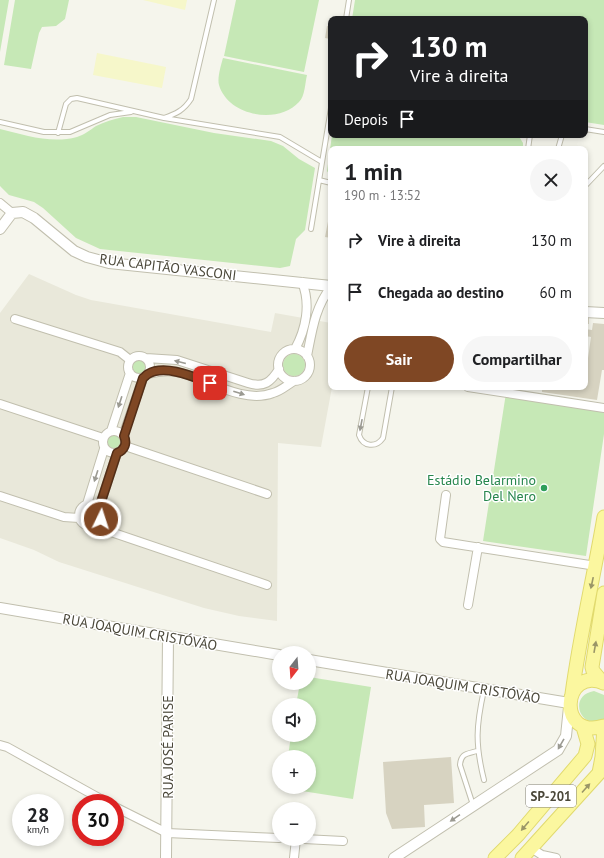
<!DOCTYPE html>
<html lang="pt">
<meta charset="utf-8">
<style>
body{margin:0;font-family:"PT Sans",sans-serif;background:#f6f6f6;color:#202124;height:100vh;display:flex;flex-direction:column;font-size:15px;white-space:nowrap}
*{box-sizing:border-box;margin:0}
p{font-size:13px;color:#757577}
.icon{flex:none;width:22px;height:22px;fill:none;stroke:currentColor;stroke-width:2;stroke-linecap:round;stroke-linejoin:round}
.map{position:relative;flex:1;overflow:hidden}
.drawer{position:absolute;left:328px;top:146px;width:260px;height:244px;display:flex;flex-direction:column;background:#fff;border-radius:8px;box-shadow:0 2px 6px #0003}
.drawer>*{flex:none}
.guide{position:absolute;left:328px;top:16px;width:260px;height:122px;border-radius:8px;box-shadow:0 2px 6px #0003;background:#202124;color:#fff;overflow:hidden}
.needle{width:26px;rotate:197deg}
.buttons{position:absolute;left:272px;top:646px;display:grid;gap:8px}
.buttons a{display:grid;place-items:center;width:44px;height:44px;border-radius:50%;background:#fff;box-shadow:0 2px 6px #0003;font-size:20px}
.speed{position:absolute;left:12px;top:794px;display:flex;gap:8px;font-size:20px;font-weight:700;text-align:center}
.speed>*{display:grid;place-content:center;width:52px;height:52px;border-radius:50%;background:#fff;box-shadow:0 2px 6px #0003;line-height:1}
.speed small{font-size:10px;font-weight:400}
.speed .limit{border:6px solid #d22;background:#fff;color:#111}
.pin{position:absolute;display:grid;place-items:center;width:34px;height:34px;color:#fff;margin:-17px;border-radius:8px;box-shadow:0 2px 6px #0006}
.me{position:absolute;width:44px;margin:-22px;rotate:4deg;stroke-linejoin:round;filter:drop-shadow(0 0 3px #0008)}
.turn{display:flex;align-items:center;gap:14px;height:84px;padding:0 16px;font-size:18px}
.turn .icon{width:52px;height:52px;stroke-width:2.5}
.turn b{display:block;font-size:28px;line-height:34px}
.then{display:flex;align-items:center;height:38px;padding:0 16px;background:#0003;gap:8px;font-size:15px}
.round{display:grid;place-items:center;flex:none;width:42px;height:42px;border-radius:21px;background:#f6f6f6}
.overview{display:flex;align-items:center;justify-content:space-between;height:68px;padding:0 16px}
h1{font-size:24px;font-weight:600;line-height:30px}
.cta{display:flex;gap:8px;margin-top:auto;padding:8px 16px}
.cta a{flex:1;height:46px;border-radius:24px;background:#7f4724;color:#fff;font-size:16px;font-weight:600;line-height:46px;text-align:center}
.cta a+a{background:#f6f6f6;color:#202124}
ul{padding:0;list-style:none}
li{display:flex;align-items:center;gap:12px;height:52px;padding:0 16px}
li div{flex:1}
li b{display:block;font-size:15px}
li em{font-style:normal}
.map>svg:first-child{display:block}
</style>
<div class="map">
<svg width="604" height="858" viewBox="0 0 604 858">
<rect width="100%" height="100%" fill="#f5f5ec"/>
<!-- residential -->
<path fill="#e9e8da" d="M 29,274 L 76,295 L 91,300 L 271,332 L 275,313 L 331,323 L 331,387 L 332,387 L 321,447 L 278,443 L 277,621 L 239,616 L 204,608 L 59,562 L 34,550 L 0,538 L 0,313 Z"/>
<!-- green -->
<path fill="#c6e8b6" d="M 0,0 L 9,0 L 0,52 Z
M 15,0 L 69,0 L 65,19 L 56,26 L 42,27 L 39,33 L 31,69 L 4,65 Z
M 236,0 L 319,0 L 304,72 L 224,56 Z
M 355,0 L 604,0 L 604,125 L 585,122 L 585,19 L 352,19 Z
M 223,58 L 307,75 C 305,83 305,96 299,102 C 278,125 228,116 219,85 C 217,78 221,65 223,58 Z
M 123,117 L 136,117 L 214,133 L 271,141 L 283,146 L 299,159 L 315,168 L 305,230 L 296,239 L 290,266 L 280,268 L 100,249 L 76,238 L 43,208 L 34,202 L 9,195 L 0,186 L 0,129 C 25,135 51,144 77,137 C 84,135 90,130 96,126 C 104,122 114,119 123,117 Z
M 332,135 L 518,135 L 523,143 L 523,149 L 331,149 L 331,177 L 327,171 Z
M283 365a11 11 0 1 1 22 0a11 11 0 1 1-22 0Z
M132 367a7 7 0 1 1 14 0a7 7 0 1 1-14 0Z
M 506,393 L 604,408 L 604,434 L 586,556 L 483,541 Z
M107 442a7 7 0 1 1 14 0a7 7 0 1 1-14 0Z
M83 515a7 7 0 1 1 14 0a7 7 0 1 1-14 0Z
M 309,677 L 371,687 L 353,799 L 283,788 L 309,787 L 309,757 L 288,757 L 291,735 L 309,735 L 309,705 L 296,705 L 300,683 L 309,683 Z
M 594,691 L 604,695 L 604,719 C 582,733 566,696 594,691 Z"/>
<!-- sand -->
<path fill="#f6f7ca" d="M 143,0 L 187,0 L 185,10 Z
M 97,53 L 166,67 L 162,88 L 93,75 Z"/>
<!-- building -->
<path fill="#d7d3c1" d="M 327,26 L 331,27 L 330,39 L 325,38 Z
M 330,211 L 331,211 L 331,238 L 325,237 Z
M 585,317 L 589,317 L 589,324 L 585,324 Z
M 593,323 L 604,324 L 604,370 L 602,370 L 597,400 L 542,392 L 542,387 L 575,388 L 575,387 L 582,387 L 584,388 L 588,361 L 585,361 L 585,358 L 588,358 L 591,337 L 585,336 L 585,329 L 592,330 Z
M 451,757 L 454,803 L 424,805 L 425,827 L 392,829 L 386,813 L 383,762 Z"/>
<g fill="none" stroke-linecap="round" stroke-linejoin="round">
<defs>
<path id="service" d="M 346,19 L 349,0
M 164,118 C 176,114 184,110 191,99 L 214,0
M 0,122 L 44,132 L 70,132 L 110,115 L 131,112
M 585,129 L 604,132
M 58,133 L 66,104 L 71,99 L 77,98 L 164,118 L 280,137 L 322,162
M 528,149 L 530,135
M 558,149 L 562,135
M 319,180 L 331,183
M 585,186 L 604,166
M 311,229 L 331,108
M 368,387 L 359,435 C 363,447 376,448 383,438 L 392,387
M 484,780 C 475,744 476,726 484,690
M 473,805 L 460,765 C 461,753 467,754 477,751"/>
<path id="minor" d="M 0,203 L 12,213
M 15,319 L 120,352 L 130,360
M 295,349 C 306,329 311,304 302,282
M278 365a16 16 0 1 1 32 0a16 16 0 1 1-32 0Z
M128 367a11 11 0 1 1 22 0a11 11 0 1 1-22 0Z
M 307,356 C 312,331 315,307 331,287
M 146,358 L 177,360 L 248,383 C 264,388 271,382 279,369
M 148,374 C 159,371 171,370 182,373 C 210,381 244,404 273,393 C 281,391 287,385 294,381
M 468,387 L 604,408
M 0,404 L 103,438
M103 442a11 11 0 1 1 22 0a11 11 0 1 1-22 0Z
M 111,431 L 130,373
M 123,436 L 143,378
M 125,446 L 267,494
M 446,495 L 440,539 L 443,542 L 596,566
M 0,496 L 64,517 L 79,518
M79 515a11 11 0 1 1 22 0a11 11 0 1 1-22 0Z
M 87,504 L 104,449
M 99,508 L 117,453
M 96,524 L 105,530 L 267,585
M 468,605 L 478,547
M 0,745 L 7,747 L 108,803
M 115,807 L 167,833 L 279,838
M 304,839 L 343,841
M 531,848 L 542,855 L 556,858
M 294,858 L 296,839"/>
<path id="tertiary" d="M 0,229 L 12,213 L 23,212 L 34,218 L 74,251 L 87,257 L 109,263 L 331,286
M 585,312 L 604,313
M 0,608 L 279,655
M 309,660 L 569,703
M 166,858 L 168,637
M 394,858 L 558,750 L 566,736 L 569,707"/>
<path id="primary" d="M 603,683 L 593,671 L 592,667 L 604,593
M 604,683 C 562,665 556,741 604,726
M 572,694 C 580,634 594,576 604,517
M 495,858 L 518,835 L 585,756 L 588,744 L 583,727
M 522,858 L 599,773 L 602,757 L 604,726"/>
</defs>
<!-- service casing -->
<use href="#service" stroke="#c1bfae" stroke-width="6"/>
<!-- minor casing -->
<use href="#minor" stroke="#c1bfae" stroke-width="10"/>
<!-- tertiary casing -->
<use href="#tertiary" stroke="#c1bfae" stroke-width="12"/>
<!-- primary casing -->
<use href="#primary" stroke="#e1da6e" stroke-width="15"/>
<!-- service -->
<use href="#service" stroke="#fff" stroke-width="4"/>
<!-- minor -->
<use href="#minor" stroke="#fff" stroke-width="8"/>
<!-- tertiary -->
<use href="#tertiary" stroke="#fff" stroke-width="10"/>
<!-- primary -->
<use href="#primary" stroke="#fbf79f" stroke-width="13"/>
</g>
<!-- one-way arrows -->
<defs><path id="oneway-solid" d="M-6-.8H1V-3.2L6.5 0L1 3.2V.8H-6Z"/></defs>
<g fill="#9b9a92">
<use href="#oneway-solid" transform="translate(180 362) rotate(-166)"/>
<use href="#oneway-solid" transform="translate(239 393) rotate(18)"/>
<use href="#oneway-solid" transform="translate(120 402) rotate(108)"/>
<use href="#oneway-solid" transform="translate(361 425) rotate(101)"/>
<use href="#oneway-solid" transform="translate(96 476) rotate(108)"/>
<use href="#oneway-solid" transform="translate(561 744) rotate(120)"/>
<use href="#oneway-solid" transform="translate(455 818) rotate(146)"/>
</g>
<g fill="#9a9667">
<use href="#oneway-solid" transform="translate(592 583) rotate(102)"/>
<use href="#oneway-solid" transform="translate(595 647) rotate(-80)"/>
<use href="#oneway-solid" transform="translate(586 788) rotate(-48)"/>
<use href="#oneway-solid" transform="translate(525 826) rotate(130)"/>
</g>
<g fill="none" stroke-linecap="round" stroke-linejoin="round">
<defs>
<path id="route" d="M 101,519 L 101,512 L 99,508 L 117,453 C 125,450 127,443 124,436 L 143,378 C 145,377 146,375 148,374 C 165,364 194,377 210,383"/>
</defs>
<!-- route casing -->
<use href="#route" stroke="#532e17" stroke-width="10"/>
<!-- route -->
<use href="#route" stroke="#7f4724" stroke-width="7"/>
</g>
<!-- markers -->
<circle fill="#2e9e5b" stroke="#fff" stroke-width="1.5" cx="544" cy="488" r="4"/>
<g text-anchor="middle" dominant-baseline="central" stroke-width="3" stroke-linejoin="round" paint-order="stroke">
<!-- shield labels -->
<rect fill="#fff" stroke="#807e74" stroke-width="1" x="526" y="785" width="50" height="22" rx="3"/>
<g font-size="13" font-weight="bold" fill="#4a4739">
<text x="551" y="796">SP-201</text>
</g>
<!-- street labels -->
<g font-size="14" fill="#4a4739" stroke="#fff">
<text transform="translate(168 267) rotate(7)">RUA CAPITÃO VASCONI</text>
<text transform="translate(140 632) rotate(10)">RUA JOAQUIM CRISTÓVÃO</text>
<text transform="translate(463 686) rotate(9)">RUA JOAQUIM CRISTÓVÃO</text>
<text transform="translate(168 747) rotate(-90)">RUA JOSÉ PARISE</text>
</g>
<!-- leisure labels -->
<g font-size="14" fill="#27864d" stroke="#fff" text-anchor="end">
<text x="536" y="480">Estádio Belarmino<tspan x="536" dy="16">Del Nero</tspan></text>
</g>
</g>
</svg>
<div class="buttons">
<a><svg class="needle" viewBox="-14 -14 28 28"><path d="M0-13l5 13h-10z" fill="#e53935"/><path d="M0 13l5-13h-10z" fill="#757577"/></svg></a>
<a><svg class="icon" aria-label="sound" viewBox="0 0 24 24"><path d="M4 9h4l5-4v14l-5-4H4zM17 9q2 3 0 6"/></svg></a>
<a>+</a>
<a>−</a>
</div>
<div class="speed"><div>28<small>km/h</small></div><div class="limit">30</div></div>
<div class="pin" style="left:210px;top:383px;background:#d93025"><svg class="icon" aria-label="arrive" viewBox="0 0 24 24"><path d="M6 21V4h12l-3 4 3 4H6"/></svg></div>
<svg class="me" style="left:101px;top:519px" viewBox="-20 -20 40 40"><circle r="17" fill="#7f4724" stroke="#fff" stroke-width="3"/><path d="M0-11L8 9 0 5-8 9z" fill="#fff"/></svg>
<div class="guide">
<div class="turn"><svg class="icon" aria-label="right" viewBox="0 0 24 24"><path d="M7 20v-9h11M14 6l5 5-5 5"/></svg><div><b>130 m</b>Vire à direita</div></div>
<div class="then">Depois<svg class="icon" aria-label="arrive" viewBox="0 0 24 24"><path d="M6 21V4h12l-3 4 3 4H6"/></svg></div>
</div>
<section class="drawer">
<div class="overview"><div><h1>1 min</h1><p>190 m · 13:52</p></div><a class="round"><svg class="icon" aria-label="close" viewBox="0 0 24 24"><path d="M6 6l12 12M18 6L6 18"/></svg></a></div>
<ul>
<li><svg class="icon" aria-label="right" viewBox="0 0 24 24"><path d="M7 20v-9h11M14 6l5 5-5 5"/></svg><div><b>Vire à direita</b></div><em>130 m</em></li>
<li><svg class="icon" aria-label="arrive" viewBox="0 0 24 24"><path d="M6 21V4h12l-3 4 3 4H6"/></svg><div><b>Chegada ao destino</b></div><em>60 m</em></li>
</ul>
<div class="cta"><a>Sair</a><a>Compartilhar</a></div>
</section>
</div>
